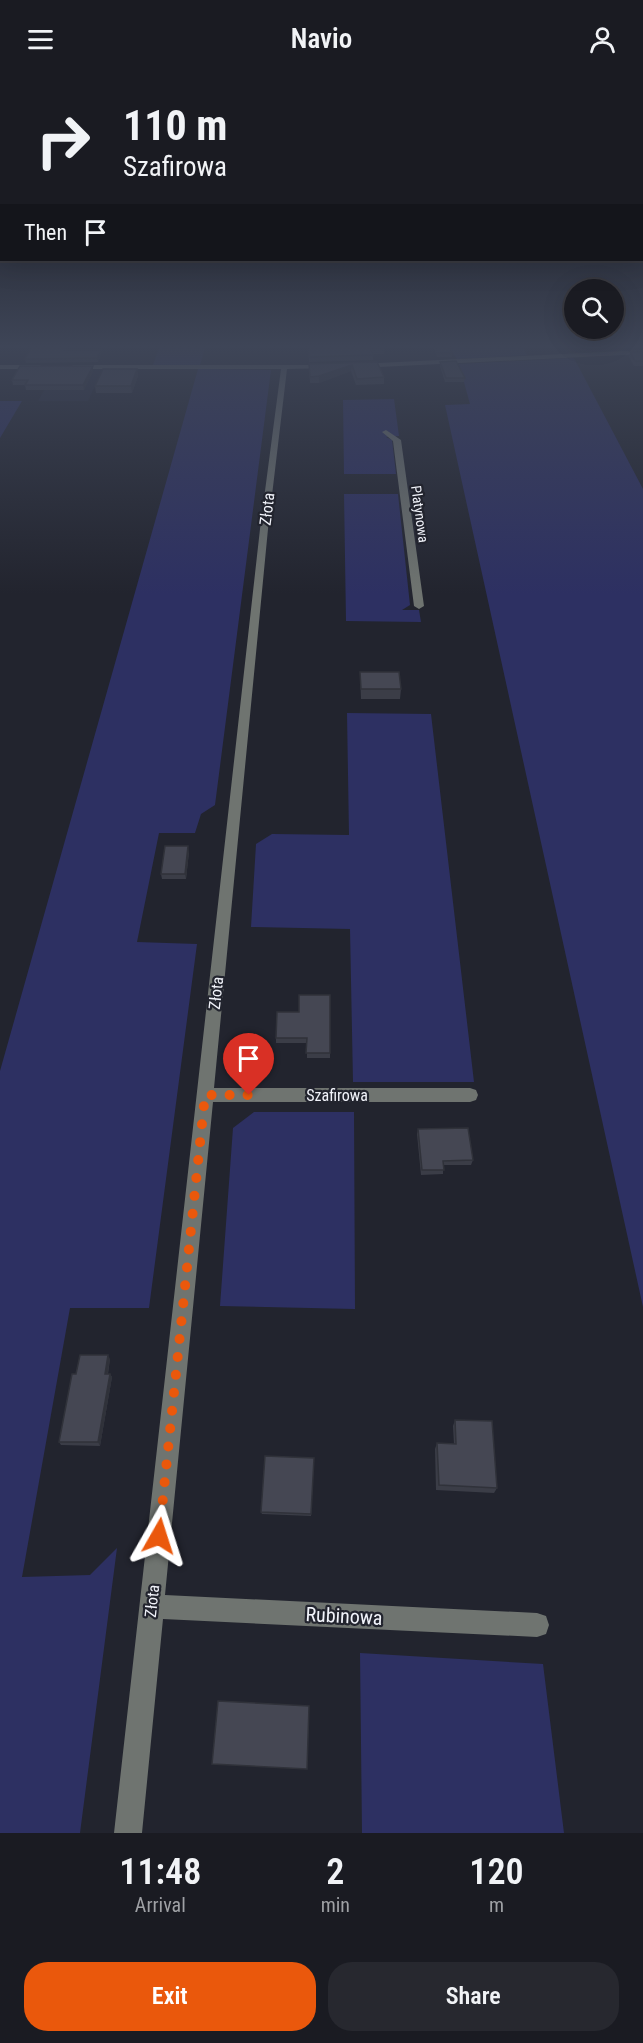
<!DOCTYPE html>
<meta charset="utf-8">
<style>
body{margin:0;font-family:"Roboto Condensed",sans-serif;background:#27282f;color:#f1f3f6;height:100vh;display:flex;flex-direction:column;font-size:22px;white-space:nowrap}
*{box-sizing:border-box;margin:0}
p{font-size:20px;color:#9fa1a5}
.icon{flex:none;width:33px;height:33px;fill:none;stroke:currentColor;stroke-width:2;stroke-linecap:round;stroke-linejoin:round}
.map{position:relative;height:1755px;overflow:hidden}
.sheet{display:flex;flex-direction:column;background:#1a1b22;flex:1}
.sheet>*{flex:none}
.hud{position:absolute;left:0px;top:0px;width:644px;height:183px;box-shadow:0 6px 24px #0002,0 0 0 2px #383940;background:#1a1b22;color:#f1f3f6;overflow:hidden}
.controls{position:absolute;left:564px;top:201px;display:grid;gap:12px}
.controls a{display:grid;place-items:center;width:60px;height:60px;border-radius:50%;background:#1a1b22;box-shadow:0 6px 24px #0002,0 0 0 2px #383940;font-size:30px}
.pin{position:absolute;display:grid;place-items:center;width:51px;height:51px;color:#fff;margin:-62px -26px;border-radius:50% 50% 50% 0;rotate:-45deg;box-shadow:0 0 6px #0007}
.pin .icon{rotate:45deg}
.me{position:absolute;width:66px;margin:-33px;rotate:6deg;stroke-linejoin:round;filter:drop-shadow(0 0 4px #0008)}
.turn{display:flex;align-items:center;gap:21px;height:126px;padding:0 24px;font-size:27px}
.turn .icon{width:78px;height:78px;stroke-width:2.5}
.turn b{display:block;font-size:42px;line-height:51px}
.then{display:flex;align-items:center;height:57px;padding:0 24px;background:#0003;gap:12px;font-size:22px}
.eta{display:flex;justify-content:space-evenly;align-items:center;height:102px;text-align:center}
.eta b{font-size:36px;font-weight:600;line-height:42px}
.cta{display:flex;gap:12px;margin-top:auto;padding:12px 24px}
.cta a{flex:1;height:69px;border-radius:24px;background:#ea580c;color:#fff;font-size:24px;font-weight:600;line-height:69px;text-align:center}
.cta a+a{background:#27282f;color:#f1f3f6}
header{display:flex;justify-content:space-between;align-items:center;height:78px;padding:0 24px;background:#1a1b22;font-size:27px;font-weight:600}
.map>svg:first-child{display:block}
</style>
<header><svg class="icon" aria-label="menu" viewBox="0 0 24 24"><path d="M4 6h16M4 12h16M4 18h16"/></svg>Navio<svg class="icon" aria-label="person" viewBox="0 0 24 24"><circle cx="12" cy="8" r="4"/><path d="M4 21q1-7 8-7t8 7"/></svg></header>
<div class="map">
<svg width="643" height="1755" viewBox="0 0 643 1755">
<rect width="100%" height="100%" fill="#22242e"/>
<!-- built -->
<path fill="#272a3a" d="M 56,291 L 103,291 L 88,323 L 38,323 Z"/>
<!-- green -->
<path fill="#2d3062" d="M 159,270 L 205,270 L 200,287 L 153,287 Z
M 449,270 L 523,270 L 527,277 L 457,281 Z
M 574,280 L 643,411 L 643,1229 L 445,327 L 470,326 L 459,286 Z
M 198,291 L 271,292 L 215,727 L 201,736 L 195,755 L 159,755 L 137,864 L 197,866 L 149,1230 L 70,1230 L 22,1499 L 90,1497 L 117,1470 L 80,1755 L 0,1755 L 0,993 Z
M 394,321 L 399,358 L 386,359 L 392,362 L 396,396 L 344,396 L 343,322 Z
M 0,323 L 22,323 L 0,360 Z
M 344,416 L 398,416 L 410,527 L 402,532 L 419,532 L 421,544 L 346,543 Z
M 347,635 L 431,636 L 474,1004 L 353,1004 L 350,851 L 251,849 L 256,766 L 272,756 L 349,757 Z
M 254,1034 L 354,1034 L 355,1231 L 220,1228 L 233,1050 Z
M 360,1575 L 543,1586 L 564,1755 L 362,1755 Z"/>
<g fill="none" stroke-linecap="round" stroke-linejoin="round">
<!-- minor -->
<path fill="#6f7470" fill-rule="evenodd" d="M 643,272 L 643,276 L 358,290 L 355,288 L 358,286 Z
M 0,287 L 40,287 L 43,289 L 40,291 L 0,291 Z
M 328,287 L 330,290 L 287,291 L 268,451 L 214,1010 L 470,1010 L 476,1012 L 478,1017 L 476,1022 L 470,1024 L 213,1024 L 165,1517 L 537,1535 L 546,1538 L 549,1547 L 546,1556 L 537,1559 L 163,1541 L 142,1755 L 114,1755 L 260,451 L 281,291 L 73,291 L 70,289 L 73,287 Z
M 386,352 L 401,362 L 424,528 L 419,531 L 414,528 L 393,363 L 382,354 Z"/>
</g>
<!-- wall -->
<path fill="#3b3d47" d="M 309,270 L 384,271 L 384,276 L 373,276 L 373,282 L 309,284 Z
M 434,270 L 450,270 L 452,275 L 452,279 L 437,279 Z
M 67,272 L 101,276 L 98,284 L 26,285 L 25,281 Z
M 643,273 L 643,288 L 634,288 L 629,279 L 630,274 Z
M 377,284 L 384,299 L 384,306 L 356,307 L 351,293 L 319,305 L 310,305 L 309,286 Z
M 440,284 L 465,300 L 464,304 L 445,304 L 440,288 Z
M 137,291 L 138,298 L 132,315 L 96,315 L 95,308 Z
M 93,293 L 84,312 L 26,312 L 25,307 L 13,307 L 12,302 Z
M 360,594 L 401,611 L 400,621 L 361,621 Z
M 189,774 L 186,801 L 162,801 L 161,796 Z
M 330,917 L 330,980 L 307,980 L 307,965 L 276,965 L 276,960 L 299,934 Z
M 418,1051 L 473,1082 L 471,1087 L 443,1087 L 443,1096 L 421,1097 L 417,1056 Z
M 110,1281 L 108,1296 L 110,1296 L 112,1299 L 100,1368 L 61,1367 L 59,1364 L 76,1296 Z
M 455,1342 L 497,1410 L 494,1415 L 436,1412 L 435,1371 L 437,1365 L 454,1366 L 453,1348 Z
M 314,1380 L 311,1438 L 262,1436 L 261,1434 Z"/>
<!-- shaded-wall -->
<path fill="#30323a" d="M 101,272 L 101,276 L 98,284 L 97,280 Z
M 352,287 L 351,293 L 319,305 L 319,298 Z
M 93,288 L 93,293 L 84,312 L 83,307 Z
M 137,291 L 138,298 L 132,315 L 131,308 Z
M 188,768 L 189,774 L 186,801 L 185,796 Z
M 108,1277 L 110,1281 L 107,1299 L 105,1296 Z
M 110,1296 L 112,1299 L 100,1368 L 98,1364 Z"/>
<!-- building -->
<path fill="#454753" stroke="#30323a" stroke-width="1.5" d="M 31,270 L 65,270 L 64,272 L 101,272 L 97,280 L 25,281 Z
M 309,270 L 384,270 L 384,271 L 371,271 L 373,277 L 309,279 Z
M 436,270 L 450,270 L 452,275 L 437,275 Z
M 643,273 L 643,283 L 635,283 L 630,274 Z
M 456,283 L 465,300 L 446,300 L 440,284 Z
M 377,284 L 384,299 L 357,301 L 352,287 L 319,298 L 310,299 L 309,286 Z
M 20,288 L 93,288 L 83,307 L 25,307 L 28,302 L 12,302 Z
M 103,291 L 137,291 L 131,308 L 95,308 Z
M 360,594 L 399,594 L 401,611 L 361,611 Z
M 165,768 L 188,768 L 185,796 L 161,796 Z
M 299,917 L 330,917 L 330,975 L 306,975 L 307,960 L 276,960 L 277,934 L 299,934 Z
M 468,1050 L 473,1082 L 443,1083 L 444,1092 L 422,1092 L 418,1051 Z
M 80,1277 L 108,1277 L 105,1296 L 110,1296 L 98,1364 L 59,1364 L 72,1296 L 76,1296 Z
M 455,1342 L 492,1343 L 497,1410 L 439,1407 L 437,1365 L 456,1366 Z
M 265,1378 L 314,1380 L 311,1436 L 261,1434 Z
M 218,1623 L 309,1628 L 307,1691 L 212,1686 Z"/>
<!-- sky -->
<linearGradient id="sky" x2="0" y2="1"><stop stop-color="#131419"/><stop offset="0.52" stop-color="#3e4557"/><stop offset="1" stop-color="#3e4557" stop-opacity="0"/></linearGradient>
<rect width="643" height="516" fill="url(#sky)"/>
<g fill="none" stroke-linecap="round" stroke-linejoin="round">
<!-- route -->
<path stroke="#ea580c" stroke-width="10" stroke-dasharray="0 18" d="M 159,1458 L 205,1017 L 249,1017"/>
</g>
<g text-anchor="middle" dominant-baseline="central" stroke-width="4.5" stroke-linejoin="round" paint-order="stroke">
<!-- far-street labels -->
<g font-size="14" fill="#f1f3fa" stroke="#22242e">
<text transform="translate(420 436) rotate(82)">Platynowa</text>
</g>
<!-- street labels -->
<g font-size="16" fill="#f1f3fa" stroke="#22242e">
<text transform="translate(267 431) rotate(-83)">Złota</text>
<text transform="translate(216 915) rotate(-84)">Złota</text>
<text x="337" y="1017">Szafirowa</text>
<text transform="translate(152 1523) rotate(-84)">Złota</text>
</g>
<!-- near-street labels -->
<g font-size="20" fill="#f1f3fa" stroke="#22242e">
<text transform="translate(344 1538) rotate(3)">Rubinowa</text>
</g>
</g>
</svg>
<div class="controls">
<a><svg class="icon" aria-label="search" viewBox="0 0 24 24"><circle cx="10" cy="10" r="6"/><path d="M15 15l6 6"/></svg></a>
</div>
<div class="pin" style="left:249px;top:1017px;background:#d93025"><svg class="icon" aria-label="arrive" viewBox="0 0 24 24"><path d="M6 21V4h12l-3 4 3 4H6"/></svg></div>
<svg class="me" style="left:159px;top:1458px" viewBox="-20 -20 40 40"><path d="M0-17L14 15 0 8-14 15z" fill="#ea580c" stroke="#fff" stroke-width="4"/></svg>
<div class="hud">
<div class="turn"><svg class="icon" aria-label="right" viewBox="0 0 24 24"><path d="M7 20v-9h11M14 6l5 5-5 5"/></svg><div><b>110 m</b>Szafirowa</div></div>
<div class="then">Then<svg class="icon" aria-label="arrive" viewBox="0 0 24 24"><path d="M6 21V4h12l-3 4 3 4H6"/></svg></div>
</div>
</div>
<section class="sheet">
<div class="eta">
<div><b>11:48</b><p>Arrival</p></div>
<div><b>2</b><p>min</p></div>
<div><b>120</b><p>m</p></div>
</div>
<div class="cta"><a>Exit</a><a>Share</a></div>
</section>
